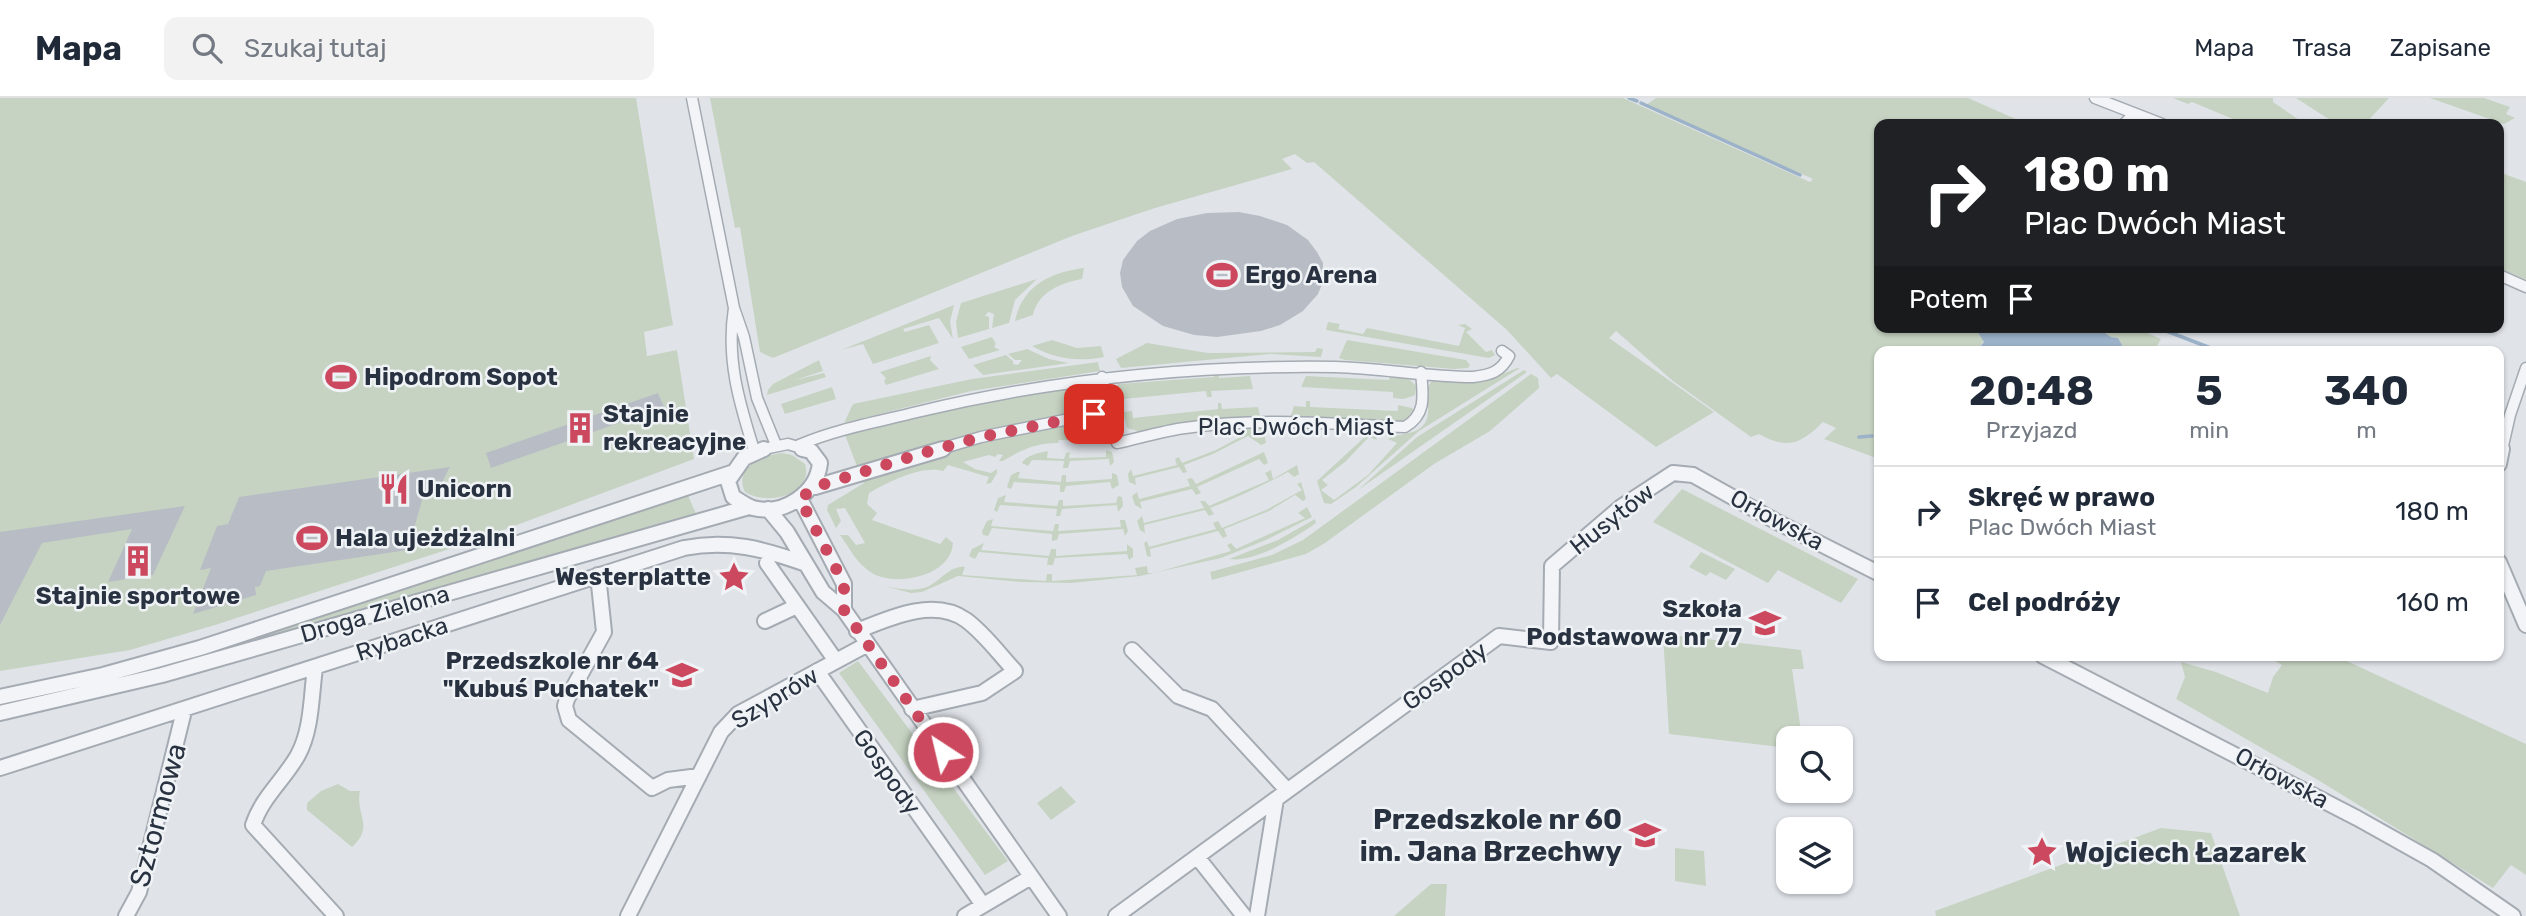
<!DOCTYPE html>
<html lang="pl">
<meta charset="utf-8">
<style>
body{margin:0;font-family:Rubik,sans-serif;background:#f2f2f3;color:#1f2937;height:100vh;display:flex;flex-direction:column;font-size:26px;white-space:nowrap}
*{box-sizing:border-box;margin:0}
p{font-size:23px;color:#747a83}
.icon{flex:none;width:38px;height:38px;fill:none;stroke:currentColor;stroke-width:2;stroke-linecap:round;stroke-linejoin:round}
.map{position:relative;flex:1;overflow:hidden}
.panel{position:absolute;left:1874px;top:248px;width:630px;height:315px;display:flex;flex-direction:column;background:#fff;border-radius:14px;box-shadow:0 2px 5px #0004}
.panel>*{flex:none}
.banner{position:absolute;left:1874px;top:21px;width:630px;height:214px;border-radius:14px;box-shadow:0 2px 5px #0004;background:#202124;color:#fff;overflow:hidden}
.tools{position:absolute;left:1776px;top:628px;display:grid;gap:14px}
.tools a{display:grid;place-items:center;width:77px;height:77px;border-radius:14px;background:#fff;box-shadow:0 2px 5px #0004;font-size:35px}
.pin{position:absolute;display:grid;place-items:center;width:60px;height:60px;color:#fff;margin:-30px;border-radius:14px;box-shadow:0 4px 10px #0006}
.me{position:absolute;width:77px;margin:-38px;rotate:325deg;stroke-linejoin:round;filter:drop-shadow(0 0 5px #0008)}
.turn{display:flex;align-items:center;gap:24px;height:147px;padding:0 35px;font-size:32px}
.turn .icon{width:91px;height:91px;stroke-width:2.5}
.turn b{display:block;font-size:49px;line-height:60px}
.then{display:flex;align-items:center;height:66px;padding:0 35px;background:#0003;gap:14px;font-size:26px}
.eta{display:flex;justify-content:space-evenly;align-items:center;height:119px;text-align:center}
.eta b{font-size:42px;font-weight:700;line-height:49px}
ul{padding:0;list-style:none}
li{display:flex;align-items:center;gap:21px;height:91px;padding:0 35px;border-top:2px solid #e0e1e3}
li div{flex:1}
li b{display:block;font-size:26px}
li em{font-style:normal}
header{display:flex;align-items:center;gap:42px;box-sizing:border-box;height:98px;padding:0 35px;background:#fff;border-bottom:2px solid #e0e1e3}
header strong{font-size:33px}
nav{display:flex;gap:38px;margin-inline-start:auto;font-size:24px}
.search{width:490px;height:63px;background:#f2f2f3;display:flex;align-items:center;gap:18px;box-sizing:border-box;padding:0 24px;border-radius:14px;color:#747a83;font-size:26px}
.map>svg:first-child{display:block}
</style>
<header>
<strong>Mapa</strong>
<div class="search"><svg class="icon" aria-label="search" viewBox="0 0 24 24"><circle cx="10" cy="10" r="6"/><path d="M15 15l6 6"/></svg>Szukaj tutaj</div>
<nav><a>Mapa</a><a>Trasa</a><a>Zapisane</a></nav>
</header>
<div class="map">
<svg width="2526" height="818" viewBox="0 0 2526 818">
<rect width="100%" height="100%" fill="#e0e4e9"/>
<!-- green -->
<path fill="#c6d3c2" d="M 0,0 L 636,0 L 673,227 L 644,234 L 647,258 L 677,252 L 694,361 L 474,443 L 215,527 L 130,552 L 0,573 Z
M 710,0 L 1623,0 L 1810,84 L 1813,81 L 1646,7 L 1656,0 L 1968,0 L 2027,26 L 1880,26 L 1880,229 L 1984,229 L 1984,243 L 1975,254 L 1880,254 L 1879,335 L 1873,338 L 1879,342 L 1879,361 L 1824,341 L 1836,330 L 1823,324 C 1801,346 1787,352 1759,336 L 1751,339 L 1673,283 L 1616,233 L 1609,240 L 1714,314 L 1656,349 L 1557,276 L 1551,280 L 1507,232 L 1314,64 L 1307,65 L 1295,56 L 1282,61 L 1292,71 L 1155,110 L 1072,138 L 773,260 L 760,254 L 740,129 L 735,130 Z
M 2173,0 L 2273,0 L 2273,4 L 2305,26 L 2245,26 L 2192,4 L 2188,6 Z
M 2296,0 L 2389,0 L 2365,26 L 2310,26 L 2330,22 Z
M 2430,0 L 2484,0 L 2510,9 L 2506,16 L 2515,20 L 2504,26 Z
M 2499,74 L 2526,84 L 2526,182 L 2499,170 Z
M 1084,170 L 1082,181 C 1061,185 1038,194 1033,217 L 1015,223 C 1022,188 1051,174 1084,170 Z
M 1037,181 L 1015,202 L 1009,225 L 992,230 L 994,216 L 988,214 L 985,218 L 989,219 L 989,231 L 958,240 L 956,224 L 961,205 Z
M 954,207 L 950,224 L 953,241 L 939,220 L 903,231 L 905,234 L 929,227 L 939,245 L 873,266 L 863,246 L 841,252 Z
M 1328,224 L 1340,226 L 1338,231 L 1363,236 L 1367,230 L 1459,248 L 1465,230 L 1458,227 L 1465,226 L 1472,231 L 1466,234 L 1486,254 L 1492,252 L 1495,257 L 1489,260 L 1326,232 Z
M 2096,229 L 2134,229 L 2161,241 L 2154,254 L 2120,254 L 2122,247 L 2118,240 L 2111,239 Z
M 992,239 L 996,246 L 994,249 L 1000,252 L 969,261 L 961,249 Z
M 1052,242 L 1077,250 L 1101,248 L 1104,259 C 1078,264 1055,261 1032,248 Z
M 1347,242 L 1466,262 L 1470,267 L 1468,270 L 1454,271 L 1345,262 L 1339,260 Z
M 1147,245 L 1208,255 L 1315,254 L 1317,250 L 1323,251 L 1321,259 L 1270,256 L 1121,270 L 1116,261 Z
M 1027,251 L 1049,261 L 1069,265 L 983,277 L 973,267 L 1006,257 L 1013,263 L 1013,266 L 1018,267 L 1022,262 L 1015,262 L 1008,256 Z
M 931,258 L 930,262 L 939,271 L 886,287 L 884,283 L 886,280 L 880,274 Z
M 819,262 L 823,273 L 795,282 L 824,275 L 826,279 L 767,297 L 768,292 L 773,286 Z
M 1098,264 L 1100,273 L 971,293 L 844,325 L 853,306 L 972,281 Z
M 1517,270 L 1520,270 L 1419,333 L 1356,389 L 1331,406 L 1324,405 L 1317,383 L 1369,335 L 1375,336 L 1377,342 L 1369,339 L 1345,364 L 1322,382 L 1328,387 L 1321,392 L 1334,402 L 1368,377 L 1397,345 L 1388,341 L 1391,339 C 1400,336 1411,336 1419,331 C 1439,318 1417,290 1436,280 L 1498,278 Z
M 1524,272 L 1527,274 L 1358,392 L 1417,339 Z
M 1214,273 L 1218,273 L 1219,280 L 1250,278 L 1253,291 L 1211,293 L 1212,299 L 1207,299 L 1206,293 L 1123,301 L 1124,314 L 1132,313 L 1133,320 L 1218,311 L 1218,305 L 1221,305 L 1222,311 L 1258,309 L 1261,322 L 1162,331 L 1161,329 L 1141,334 L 1127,330 L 1116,289 L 1118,286 L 1214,279 Z
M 1390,276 C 1401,278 1408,279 1416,288 L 1415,297 L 1404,301 L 1393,300 L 1393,294 L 1301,289 L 1306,278 L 1389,282 Z
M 1531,276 L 1538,280 L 1539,290 L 1490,333 L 1434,366 L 1325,445 L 1306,456 L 1212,482 L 1210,474 L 1272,457 L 1303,442 Z
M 1084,287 L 1099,294 L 1098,310 L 858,371 L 845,337 L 923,316 Z
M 832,289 L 836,301 L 785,316 L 781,306 Z
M 1306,303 L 1310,303 L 1310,309 L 1398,313 L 1398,307 L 1412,310 L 1415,314 L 1407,324 L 1398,325 L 1290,321 L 1294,308 L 1306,309 Z
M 1090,322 L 1105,329 L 1108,335 L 1104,343 L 1059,342 L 1058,345 C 1036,345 1021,352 1003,363 L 999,363 L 1003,357 L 998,356 L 995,359 L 989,357 L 963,364 L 975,371 L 991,375 L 997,371 L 997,375 L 991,385 L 986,386 L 989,379 L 948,367 L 943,373 C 922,367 888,384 869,395 L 867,406 L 877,415 L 872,422 L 940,446 L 946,439 L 953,445 C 951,479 895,489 872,475 C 857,466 850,451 840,437 L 848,437 L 856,447 L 865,445 L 845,410 L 836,411 L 841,423 L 836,430 L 827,412 L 828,407 L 864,385 L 862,378 L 987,342 Z
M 1263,329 L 1266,345 L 1261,347 L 1248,338 L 1213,356 L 1184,367 L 1187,374 L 1183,375 L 1179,369 L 1135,380 L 1136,387 L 1129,384 L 1128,376 L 1131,371 L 1133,378 L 1177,367 L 1175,361 L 1179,359 L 1182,365 L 1216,352 L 1244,337 L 1239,332 Z
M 1106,352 L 1112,354 L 1114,364 L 1110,368 L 1109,361 L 1070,363 L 1068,370 L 1063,370 L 1064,363 L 1032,362 L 1028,368 L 1022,365 C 1026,357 1039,355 1048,353 L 1047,360 L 1064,361 L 1066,355 L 1070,354 L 1069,360 L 1106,359 Z
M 1264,354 L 1268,365 L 1264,367 L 1259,361 L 1197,389 L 1201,395 L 1196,397 L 1192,391 L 1140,404 L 1142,411 L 1135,407 L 1132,398 L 1137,394 L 1139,401 L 1190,388 L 1187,381 L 1192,380 L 1196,386 Z
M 782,355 L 792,357 L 805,366 C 814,398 766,408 745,394 C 733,369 763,357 782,355 Z
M 1297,367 L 1299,376 L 1294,379 L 1288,374 C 1263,387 1237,400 1210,410 L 1214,416 L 1209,418 L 1205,412 L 1144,427 L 1145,435 L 1140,432 L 1137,423 L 1142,418 L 1144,425 L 1204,410 L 1200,403 L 1205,403 L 1209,408 L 1269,382 L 1265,375 L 1271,372 L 1273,381 Z
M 1017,374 L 1020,374 L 1018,380 L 1061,384 L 1062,377 L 1066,377 L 1066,384 L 1112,381 L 1112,375 L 1117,377 L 1119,387 L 1112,391 L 1110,384 L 1066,388 L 1064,394 L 1060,394 L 1060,387 L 1014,384 L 1011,391 L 1007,389 L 1011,377 Z
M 1301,384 L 1306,401 L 1303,403 L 1295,397 L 1269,413 L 1224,431 L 1227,438 L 1223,440 L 1218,433 L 1150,451 L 1151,459 L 1147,458 L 1144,445 L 1147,443 L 1149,449 L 1216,431 L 1213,425 L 1218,423 L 1222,430 L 1266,412 L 1302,392 L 1297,386 Z
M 1682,391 L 1858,481 L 1841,505 L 1778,472 L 1768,485 L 1653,424 Z
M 687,395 L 697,418 L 215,553 L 216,551 Z
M 1006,397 L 1004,404 L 1057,408 L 1059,402 L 1063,402 L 1063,408 L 1116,405 L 1118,398 L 1122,399 L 1123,408 L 1118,414 L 1117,407 L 1062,411 L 1060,418 L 1056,418 L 1057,411 L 1000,407 L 997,414 L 994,412 L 998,400 Z
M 1307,409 L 1312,419 L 1266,442 L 1221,460 L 1140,478 L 1071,485 L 1021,484 L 958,478 L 922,494 L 911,495 L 884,488 C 899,491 912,494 927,489 C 941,483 950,467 965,469 L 962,477 L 1046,483 L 1047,476 L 1052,476 L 1052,483 L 1137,477 L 1135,470 L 1147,468 L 1148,475 L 1154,475 L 1231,453 L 1227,447 L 1231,445 L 1236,451 L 1305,420 L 1298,415 Z
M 993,421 L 991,428 L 1053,433 L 1055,426 L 1059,426 L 1058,433 L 1121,429 L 1120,422 L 1125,422 L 1128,433 L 1125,438 L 1123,431 L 1059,436 L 1057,442 L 1052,443 L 1052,436 L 992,430 L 988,438 L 983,437 L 982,433 L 987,423 Z
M 1315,421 L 1316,425 C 1295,440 1254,465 1229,461 L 1278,442 Z
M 984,445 L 981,452 L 1049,458 L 1051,451 L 1056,451 L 1056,458 L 1127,453 L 1127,446 L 1133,451 L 1133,459 L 1129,462 L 1127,456 L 1055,460 L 1053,467 L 1047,467 L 1048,460 L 979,454 L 975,461 L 969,458 L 972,451 Z
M 1701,454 L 1735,471 L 1726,482 L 1710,474 L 1706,478 L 1689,469 Z
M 1663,536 L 1801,552 L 1804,571 L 1792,571 L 1802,640 L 1788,640 L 1788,650 L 1669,636 Z
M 2272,558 L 2336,558 L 2526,646 L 2526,777 L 2511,767 L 2493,790 L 2318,682 L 2176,601 L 2185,579 L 2181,564 L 2216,574 L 2268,595 L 2273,579 L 2282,567 L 2271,561 Z
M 858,563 L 1008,763 L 985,777 L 839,575 Z
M 338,686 L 350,693 L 360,693 C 355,717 375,728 352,749 L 307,712 L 307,705 L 321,693 Z
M 1061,688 L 1076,704 L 1051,722 L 1037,705 Z
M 2161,730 L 2211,735 L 2240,818 L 1936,818 L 1935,813 Z
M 1675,750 L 1704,753 L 1706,788 L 1675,783 Z
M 1431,786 L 1447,786 L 1445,818 L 1394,818 Z"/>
<!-- water -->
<path fill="#9cb2c8" d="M 1984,229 L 2096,229 L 2111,239 L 2118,240 L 2122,247 L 2120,254 L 1975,254 L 1984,244 L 1976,231 Z"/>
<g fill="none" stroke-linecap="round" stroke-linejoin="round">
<!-- stream -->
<path stroke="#9cb2c8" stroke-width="3.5" d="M 1629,0 L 1637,3
M 1641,5 L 1800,77
M 2156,229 L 2221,254
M 1859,339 L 1872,338"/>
</g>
<!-- building -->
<path fill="#b8bdc5" d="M 1239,114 L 1260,118 L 1287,127 L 1308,142 L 1317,154 L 1323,165 L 1323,184 L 1318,196 L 1303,213 L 1280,227 L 1261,233 L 1217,239 L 1194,237 L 1163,228 L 1133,208 L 1122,189 L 1120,175 L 1123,162 L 1137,143 L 1150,133 L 1177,121 L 1207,115 Z
M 658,295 L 664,309 L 491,370 L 486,355 Z
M 450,369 L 438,392 L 424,395 L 408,452 L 266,473 L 260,488 L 255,489 L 256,497 L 193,516 L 211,470 L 200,472 L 217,428 L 228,426 L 239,399 Z
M 185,408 L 153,477 L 108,484 L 132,431 L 42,445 L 0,527 L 0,434 Z"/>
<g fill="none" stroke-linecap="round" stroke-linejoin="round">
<defs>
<path id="minor-far1" d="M 692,0 L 734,210 L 744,239 L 757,300 L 776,347
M 2095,0 L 2162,26
M 2124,26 L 2132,18
M 2499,177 L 2526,189
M 734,210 C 726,261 739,304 754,352
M 1102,279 L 1117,345 C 1140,340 1162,333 1185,330 C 1257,319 1333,326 1405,329 C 1427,316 1423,297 1421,274
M 799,347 C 837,331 877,324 917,314 C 1054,281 1194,267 1335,269 C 1381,270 1427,279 1473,279 C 1490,277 1501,274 1509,258 L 1502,253
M 759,352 L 788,346 L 808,352
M 937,352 L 981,339 L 1108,313
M 2502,352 L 2510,317 L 2526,270"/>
<path id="minor" d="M 764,351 L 744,360 L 728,383 L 733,399 C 739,402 746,408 753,410 C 784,418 817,395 820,365 L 811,353 L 802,351
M 2499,366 L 2502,351
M 815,389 L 943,351
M 800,401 L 844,486 L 844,512
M 768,411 L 787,434 L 823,494 L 844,512 L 1059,818
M 2499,464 L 2526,527
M 767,465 L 836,563
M 598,477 L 604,534 L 567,601 L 565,608 L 569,622 L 652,690 L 668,682 L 699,678
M 765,523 L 797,508
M 857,533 C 889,520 934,499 966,522 C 985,536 999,556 1015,573 L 982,595 L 912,611
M 1132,552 L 1178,598 L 1212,611 L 1287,692
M 2043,558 L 2357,720 L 2432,762 L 2513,818
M 315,570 C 311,599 312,631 298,657 C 284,682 262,699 253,727 L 336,818
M 817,573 L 983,807
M 0,599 L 103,577 L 200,550 L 731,375
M 0,615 L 162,577 L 749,409
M 0,670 L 684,450 C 728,441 764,451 806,466
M 1198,760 L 1244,818
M 126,818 L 139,794 L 184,613
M 628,818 L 721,634 L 738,616 L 866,547
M 965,818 L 1031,779
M 1116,818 L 1499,538 L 1551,544 L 1552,468 L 1621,409 L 1673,375 L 1693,377 L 1777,424 L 1880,476
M 1257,818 L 1276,701"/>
</defs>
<!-- minor-far1 casing -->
<use href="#minor-far1" stroke="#a5abb3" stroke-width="13"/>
<!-- minor casing -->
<use href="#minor" stroke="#a5abb3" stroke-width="18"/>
<!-- minor-far1 -->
<use href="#minor-far1" stroke="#f3f4f7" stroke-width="10"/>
<!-- minor -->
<use href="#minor" stroke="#f3f4f7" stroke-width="14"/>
</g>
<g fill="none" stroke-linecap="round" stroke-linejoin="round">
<!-- route -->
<path stroke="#cb485e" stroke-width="12" stroke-dasharray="0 21.6" d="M 943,654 L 844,512 L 844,486 L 800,401 L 815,389 L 916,357 L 981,339 L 1094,316"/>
</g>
<!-- icons -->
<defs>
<symbol id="stadium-bare" viewBox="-9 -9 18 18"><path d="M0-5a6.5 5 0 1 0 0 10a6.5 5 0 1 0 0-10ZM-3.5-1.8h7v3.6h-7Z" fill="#cb485e" stroke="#f0f3f6" stroke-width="2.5" paint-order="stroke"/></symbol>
<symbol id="building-bare" viewBox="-9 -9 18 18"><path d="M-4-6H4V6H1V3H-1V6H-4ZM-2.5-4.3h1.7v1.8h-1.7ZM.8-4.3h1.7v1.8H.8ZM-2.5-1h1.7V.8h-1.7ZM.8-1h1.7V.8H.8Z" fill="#cb485e" stroke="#f0f3f6" stroke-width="2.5" paint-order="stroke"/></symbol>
<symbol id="restaurant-bare" viewBox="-9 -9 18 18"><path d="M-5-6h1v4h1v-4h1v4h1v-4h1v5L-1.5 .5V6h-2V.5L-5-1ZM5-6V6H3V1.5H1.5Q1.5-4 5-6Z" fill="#cb485e" stroke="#f0f3f6" stroke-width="2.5" paint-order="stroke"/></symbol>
<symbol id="sight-bare" viewBox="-9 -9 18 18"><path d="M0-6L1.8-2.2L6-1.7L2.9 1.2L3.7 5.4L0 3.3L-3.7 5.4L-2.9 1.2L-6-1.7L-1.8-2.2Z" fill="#cb485e" stroke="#f0f3f6" stroke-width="2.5" paint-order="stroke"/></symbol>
<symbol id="school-bare" viewBox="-9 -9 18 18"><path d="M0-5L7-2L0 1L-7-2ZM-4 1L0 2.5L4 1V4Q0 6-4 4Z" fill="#cb485e" stroke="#f0f3f6" stroke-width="2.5" paint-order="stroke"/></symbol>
</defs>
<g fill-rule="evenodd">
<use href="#stadium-bare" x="1200" y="155" width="44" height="44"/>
<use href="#stadium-bare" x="319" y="257" width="44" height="44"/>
<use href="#building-bare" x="558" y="308" width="44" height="44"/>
<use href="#restaurant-bare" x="372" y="369" width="44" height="44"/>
<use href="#stadium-bare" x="290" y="418" width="44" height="44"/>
<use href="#building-bare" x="116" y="441" width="44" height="44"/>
<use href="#sight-bare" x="712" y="457" width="44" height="44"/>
<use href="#school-bare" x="1743" y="503" width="44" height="44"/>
<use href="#school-bare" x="660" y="555" width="44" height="44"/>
<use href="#school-bare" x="1623" y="715" width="44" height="44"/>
<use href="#sight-bare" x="2020" y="732" width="44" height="44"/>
</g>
<g text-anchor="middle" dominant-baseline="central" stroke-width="5" stroke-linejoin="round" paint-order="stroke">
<!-- poi labels -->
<g font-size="24" font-weight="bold" fill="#293240" stroke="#f0f3f6" text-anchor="start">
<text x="1245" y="177">Ergo Arena</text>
<text x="364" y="279">Hipodrom Sopot</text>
<text x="603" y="316">Stajnie<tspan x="603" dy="28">rekreacyjne</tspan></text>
<text x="417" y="391">Unicorn</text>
<text x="335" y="440">Hala ujeżdżalni</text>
<text x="711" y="479" text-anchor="end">Westerplatte</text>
<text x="138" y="498" text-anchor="middle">Stajnie sportowe</text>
<text x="1742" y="511" text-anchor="end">Szkoła<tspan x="1742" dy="28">Podstawowa nr 77</tspan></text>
<text x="659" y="563" text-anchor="end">Przedszkole nr 64<tspan x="659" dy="28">"Kubuś Puchatek"</tspan></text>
</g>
<!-- street labels -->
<g font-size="24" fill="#293240" stroke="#f0f3f6">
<text x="1296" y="329">Plac Dwóch Miast</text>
<text transform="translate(1612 421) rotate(-38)">Husytów</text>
<text transform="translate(1777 422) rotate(28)">Orłowska</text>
<text transform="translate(375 516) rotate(-16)">Droga Zielona</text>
<text transform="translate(402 541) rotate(-18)">Rybacka</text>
<text transform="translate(1445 578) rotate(-36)">Gospody</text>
<text transform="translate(775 600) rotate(-31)">Szyprów</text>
<text transform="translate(887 674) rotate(55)">Gospody</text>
<text transform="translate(2282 680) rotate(28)">Orłowska</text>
</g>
<!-- near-street labels -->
<g font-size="28" fill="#293240" stroke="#f0f3f6">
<text transform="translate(158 717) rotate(-75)">Sztormowa</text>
</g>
<!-- near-poi labels -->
<g font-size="28" font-weight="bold" fill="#293240" stroke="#f0f3f6" text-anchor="end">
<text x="1622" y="721">Przedszkole nr 60<tspan x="1622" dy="32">im. Jana Brzechwy</tspan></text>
<text x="2065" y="754" text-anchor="start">Wojciech Łazarek</text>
</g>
</g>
</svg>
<div class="tools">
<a><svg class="icon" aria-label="search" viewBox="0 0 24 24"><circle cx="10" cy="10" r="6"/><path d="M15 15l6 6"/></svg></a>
<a><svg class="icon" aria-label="layers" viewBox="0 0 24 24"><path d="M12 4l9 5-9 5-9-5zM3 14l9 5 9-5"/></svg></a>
</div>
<div class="pin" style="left:1094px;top:316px;background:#d93025"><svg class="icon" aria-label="arrive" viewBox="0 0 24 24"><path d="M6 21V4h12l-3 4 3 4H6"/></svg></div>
<svg class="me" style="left:943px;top:654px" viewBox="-20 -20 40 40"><circle r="17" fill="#cb485e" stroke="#fff" stroke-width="3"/><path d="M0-11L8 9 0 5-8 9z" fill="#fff"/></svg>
<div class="banner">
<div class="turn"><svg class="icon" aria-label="right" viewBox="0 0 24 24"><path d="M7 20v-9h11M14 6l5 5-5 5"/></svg><div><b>180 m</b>Plac Dwóch Miast</div></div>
<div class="then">Potem<svg class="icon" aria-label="arrive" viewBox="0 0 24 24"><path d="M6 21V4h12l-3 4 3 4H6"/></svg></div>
</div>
<section class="panel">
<div class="eta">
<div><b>20:48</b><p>Przyjazd</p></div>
<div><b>5</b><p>min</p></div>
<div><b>340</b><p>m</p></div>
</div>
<ul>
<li><svg class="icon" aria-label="right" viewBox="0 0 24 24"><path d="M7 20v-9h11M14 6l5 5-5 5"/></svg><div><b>Skręć w prawo</b><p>Plac Dwóch Miast</p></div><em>180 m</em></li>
<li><svg class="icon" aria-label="arrive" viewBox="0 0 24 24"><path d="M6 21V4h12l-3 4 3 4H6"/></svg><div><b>Cel podróży</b></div><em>160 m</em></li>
</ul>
</section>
</div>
